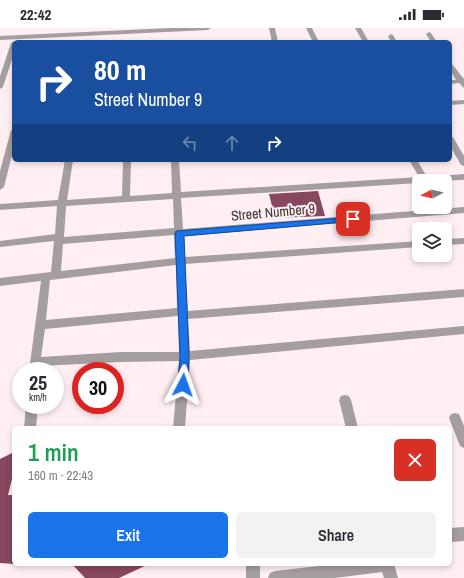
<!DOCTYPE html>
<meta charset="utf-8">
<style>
body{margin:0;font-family:"Archivo Narrow",sans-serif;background:#f2f2f3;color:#2b2b33;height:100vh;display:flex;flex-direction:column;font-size:15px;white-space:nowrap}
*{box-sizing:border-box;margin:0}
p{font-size:13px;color:#7c7c81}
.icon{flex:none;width:22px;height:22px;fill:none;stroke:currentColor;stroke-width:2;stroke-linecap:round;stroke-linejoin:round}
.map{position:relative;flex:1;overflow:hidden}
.sheet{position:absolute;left:12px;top:398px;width:440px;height:140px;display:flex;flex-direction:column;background:#fff;border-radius:6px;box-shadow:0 2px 6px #0003}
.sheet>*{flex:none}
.guide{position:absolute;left:12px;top:12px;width:440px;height:122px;border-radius:6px;box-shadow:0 2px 6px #0003;background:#1a4fa0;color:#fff;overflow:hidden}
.needle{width:26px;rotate:263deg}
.buttons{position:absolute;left:412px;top:146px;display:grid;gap:8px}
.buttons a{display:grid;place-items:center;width:40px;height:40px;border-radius:6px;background:#fff;box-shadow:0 2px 6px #0003;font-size:20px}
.speed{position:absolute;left:12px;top:334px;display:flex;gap:8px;font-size:20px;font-weight:700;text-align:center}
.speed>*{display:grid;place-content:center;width:52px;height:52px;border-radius:50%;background:#fff;box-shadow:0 2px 6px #0003;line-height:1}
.speed small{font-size:10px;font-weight:400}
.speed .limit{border:6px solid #d22;background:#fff;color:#111}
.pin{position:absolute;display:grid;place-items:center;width:34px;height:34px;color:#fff;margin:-17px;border-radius:8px;box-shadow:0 2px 6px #0006}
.me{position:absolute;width:44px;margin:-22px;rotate:4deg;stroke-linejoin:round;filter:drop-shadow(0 0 3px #0008)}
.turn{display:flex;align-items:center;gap:14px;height:84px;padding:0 16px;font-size:18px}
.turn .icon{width:52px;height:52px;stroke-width:2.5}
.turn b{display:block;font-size:28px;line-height:34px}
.lanes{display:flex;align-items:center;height:38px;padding:0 16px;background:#0003;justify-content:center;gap:20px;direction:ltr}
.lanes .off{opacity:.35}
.round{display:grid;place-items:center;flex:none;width:42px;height:42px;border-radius:6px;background:#f2f2f3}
.head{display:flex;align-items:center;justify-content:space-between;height:68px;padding:0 16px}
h1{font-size:24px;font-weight:600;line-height:30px;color:#1e9e55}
.primary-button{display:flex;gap:8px;margin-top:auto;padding:8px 16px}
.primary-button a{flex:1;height:46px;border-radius:6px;background:#1a73e8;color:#fff;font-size:16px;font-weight:600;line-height:46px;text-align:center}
.primary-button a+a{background:#f2f2f3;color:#2b2b33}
.status{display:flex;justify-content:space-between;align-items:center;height:28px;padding:0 20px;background:#fff;direction:ltr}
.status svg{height:11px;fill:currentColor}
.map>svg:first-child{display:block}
</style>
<div class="status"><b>22:42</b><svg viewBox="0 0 49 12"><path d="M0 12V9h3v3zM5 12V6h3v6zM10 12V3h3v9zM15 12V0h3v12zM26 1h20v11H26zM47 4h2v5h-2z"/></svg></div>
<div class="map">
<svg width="464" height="550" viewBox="0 0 464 550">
<rect width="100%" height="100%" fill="#ffeff3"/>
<!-- building -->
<path fill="#87475e" d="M 318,163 L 325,188 L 275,190 L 269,166 Z
M 14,424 L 14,443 L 8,467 L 14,467 L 14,536 L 0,535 L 0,431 Z
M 72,536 L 149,536 L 119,550 L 85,550 Z"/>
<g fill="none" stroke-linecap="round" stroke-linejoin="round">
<!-- street -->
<path fill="#a59ea0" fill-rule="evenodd" d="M 170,0 L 211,0 L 208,2 L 0,12 L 0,8 Z
M 269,0 L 275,0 L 278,14 L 272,14 Z
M 306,0 L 312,0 L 319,14 L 313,14 Z
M 355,0 L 361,0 L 369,14 L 363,14 Z
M 429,4 L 431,5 L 437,14 L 431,14 L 426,6 Z
M 391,6 L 393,7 L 397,14 L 391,14 L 388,8 Z
M 14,13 L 16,14 L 14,14 L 14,25 L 3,59 L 0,61 L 0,48 L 11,15 Z
M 450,35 L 452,36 L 464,51 L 464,60 L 459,55 L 450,56 L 450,52 L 456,52 L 450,42 Z
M 464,72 L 464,76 L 450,77 L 450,73 Z
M 11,102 L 14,102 L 14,119 L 4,159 L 0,162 L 0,143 Z
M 450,109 L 453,109 L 464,128 L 464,138 L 461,137 L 450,118 Z
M 65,132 L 73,132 L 67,172 L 122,168 L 123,132 L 131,132 L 130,168 L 172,165 L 171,132 L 179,132 L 181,164 L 419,149 L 409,132 L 417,132 L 427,149 L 464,146 L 464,152 L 419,153 L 419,155 L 181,170 L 183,201 L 464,179 L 464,185 L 183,208 L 185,229 L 419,213 L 419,219 L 185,236 L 188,283 L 464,261 L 464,269 L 188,291 L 190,323 L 464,298 L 464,306 L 190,332 L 185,400 L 173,400 L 179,333 L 121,334 L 40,338 L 39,343 L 29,343 L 41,253 L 0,258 L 0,250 L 51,244 L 54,213 L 0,219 L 0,213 L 55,206 L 57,178 L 0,182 L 0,176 L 58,172 ZM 173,171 L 174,200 L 64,209 L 66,178 ZM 174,207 L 175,230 L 61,243 L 63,216 ZM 176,237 L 177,280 L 46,292 L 50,252 ZM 178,288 L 179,324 L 121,324 L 41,329 L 45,301 Z
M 464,210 L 464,216 L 445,217 L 445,211 Z
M 345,367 L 349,368 L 351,372 L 358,400 L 346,400 L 339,372 L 341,368 Z
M 26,377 L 38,377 L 36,400 L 24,400 Z
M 455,385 L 459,386 L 464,398 L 464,420 L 460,418 L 449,390 L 451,386 Z
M 464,499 L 464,513 L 450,514 L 450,500 Z
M 246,536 L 260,536 L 260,550 L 246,550 Z
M 336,536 L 394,536 L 398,550 L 384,550 L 382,544 L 335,550 L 268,550 L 270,545 L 275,543 Z"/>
</g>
<!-- route -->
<path fill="#1a73e8" stroke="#114b97" d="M 353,189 L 357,191 L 356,193 L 184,208 L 189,328 L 188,357 L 186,360 L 183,361 L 179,360 L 178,357 L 180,328 L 175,205 L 176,203 Z"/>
<g text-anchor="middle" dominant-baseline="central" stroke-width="4" stroke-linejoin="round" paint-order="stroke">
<!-- street labels -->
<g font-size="14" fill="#3c3637" stroke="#ffeff3">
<text transform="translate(273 184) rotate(-5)">Street Number 9</text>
</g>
</g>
</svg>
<div class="buttons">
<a><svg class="needle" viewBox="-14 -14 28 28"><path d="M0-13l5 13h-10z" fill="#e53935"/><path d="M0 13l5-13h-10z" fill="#7c7c81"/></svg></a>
<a><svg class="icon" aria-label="layers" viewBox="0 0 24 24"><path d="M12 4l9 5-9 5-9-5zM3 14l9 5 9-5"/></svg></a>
</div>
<div class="speed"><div>25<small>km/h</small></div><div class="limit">30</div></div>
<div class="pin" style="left:353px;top:191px;background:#d93025"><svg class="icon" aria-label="arrive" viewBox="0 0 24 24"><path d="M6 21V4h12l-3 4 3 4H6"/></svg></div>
<svg class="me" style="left:183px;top:357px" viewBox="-20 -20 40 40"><path d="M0-17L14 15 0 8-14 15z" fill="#1a73e8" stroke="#fff" stroke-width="4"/></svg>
<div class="guide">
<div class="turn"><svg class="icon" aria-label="right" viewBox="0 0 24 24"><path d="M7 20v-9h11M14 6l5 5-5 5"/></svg><div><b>80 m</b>Street Number 9</div></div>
<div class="lanes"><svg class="icon off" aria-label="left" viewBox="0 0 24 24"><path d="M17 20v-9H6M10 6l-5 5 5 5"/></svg><svg class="icon off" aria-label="ahead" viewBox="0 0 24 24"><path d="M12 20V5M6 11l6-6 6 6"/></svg><svg class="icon" aria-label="right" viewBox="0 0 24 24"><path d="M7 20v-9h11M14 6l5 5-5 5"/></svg></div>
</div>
<section class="sheet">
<div class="head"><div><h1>1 min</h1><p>160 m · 22:43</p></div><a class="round" style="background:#d93025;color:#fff"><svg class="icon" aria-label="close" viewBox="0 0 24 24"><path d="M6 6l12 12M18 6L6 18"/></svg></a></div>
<div class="primary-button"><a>Exit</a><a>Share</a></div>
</section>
</div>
